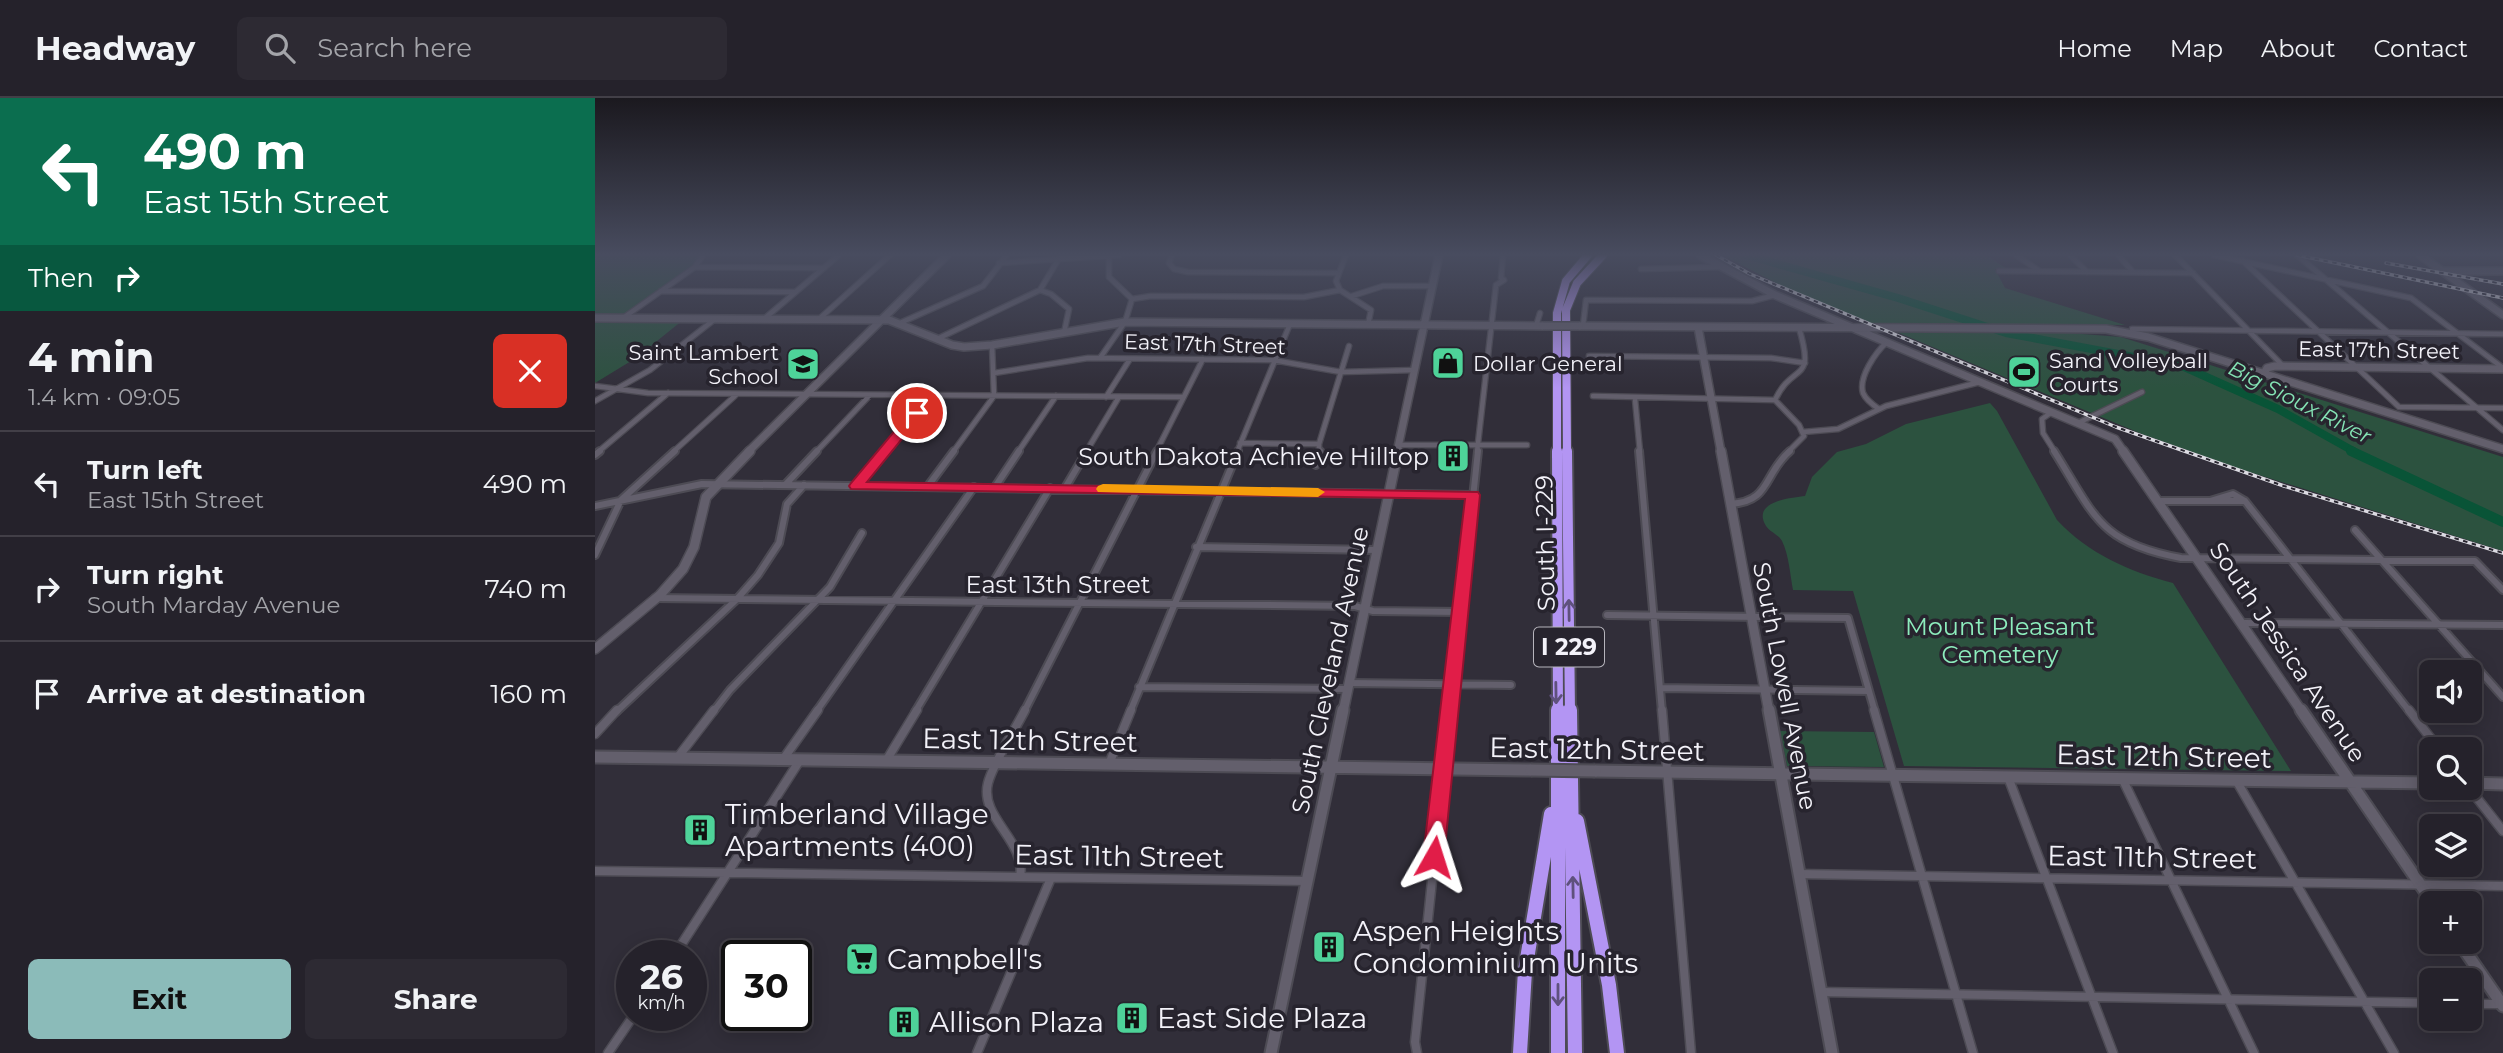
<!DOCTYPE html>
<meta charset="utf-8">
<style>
body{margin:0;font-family:Montserrat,sans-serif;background:#2d2a33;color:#f1f3f6;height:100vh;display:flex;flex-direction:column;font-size:26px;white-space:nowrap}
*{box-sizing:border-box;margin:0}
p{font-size:23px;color:#a3a4a9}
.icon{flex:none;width:38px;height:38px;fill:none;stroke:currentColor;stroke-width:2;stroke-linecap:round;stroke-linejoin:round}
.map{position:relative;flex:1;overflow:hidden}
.side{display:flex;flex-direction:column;background:#25222b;width:595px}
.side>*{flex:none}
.top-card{background:#0b6e4f;color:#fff;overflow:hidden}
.buttons{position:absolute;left:1824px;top:562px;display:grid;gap:14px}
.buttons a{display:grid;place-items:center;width:63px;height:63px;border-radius:10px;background:#25222b;box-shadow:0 4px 18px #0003,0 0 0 2px #423f47;font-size:35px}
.speed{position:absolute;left:21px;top:842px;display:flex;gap:14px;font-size:35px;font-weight:700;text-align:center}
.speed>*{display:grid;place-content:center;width:91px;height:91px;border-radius:50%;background:#25222b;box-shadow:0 4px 18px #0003,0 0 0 2px #423f47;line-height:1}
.speed small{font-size:18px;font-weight:400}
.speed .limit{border:4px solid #111;border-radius:10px;background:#fff;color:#111}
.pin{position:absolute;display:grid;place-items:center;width:60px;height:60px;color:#fff;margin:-30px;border:4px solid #fff;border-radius:50%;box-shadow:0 2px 7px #0007}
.me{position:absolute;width:77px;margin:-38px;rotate:6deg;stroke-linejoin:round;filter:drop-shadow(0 0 5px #0008)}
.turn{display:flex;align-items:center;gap:24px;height:147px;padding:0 28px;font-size:32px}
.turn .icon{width:91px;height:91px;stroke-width:2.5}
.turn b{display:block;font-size:49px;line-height:60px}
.then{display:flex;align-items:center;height:66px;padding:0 28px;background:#0003;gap:14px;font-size:26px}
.round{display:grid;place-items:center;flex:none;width:74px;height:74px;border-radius:10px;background:#2d2a33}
.overview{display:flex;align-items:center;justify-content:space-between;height:119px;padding:0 28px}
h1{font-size:42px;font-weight:700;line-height:52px}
.primary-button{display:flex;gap:14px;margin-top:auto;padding:14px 28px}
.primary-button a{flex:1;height:80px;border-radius:10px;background:#8bbbb9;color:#111;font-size:28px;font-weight:700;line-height:80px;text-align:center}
.primary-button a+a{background:#2d2a33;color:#f1f3f6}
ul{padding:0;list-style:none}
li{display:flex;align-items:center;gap:21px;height:105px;padding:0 28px;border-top:2px solid #423f47}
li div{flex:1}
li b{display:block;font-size:26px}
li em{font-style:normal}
header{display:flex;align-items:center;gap:42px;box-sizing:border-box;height:98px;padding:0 35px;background:#25222b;border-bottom:2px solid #423f47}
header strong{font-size:33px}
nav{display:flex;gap:38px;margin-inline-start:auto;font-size:24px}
.search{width:490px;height:63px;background:#2d2a33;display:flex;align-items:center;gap:18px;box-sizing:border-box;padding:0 24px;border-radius:10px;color:#a3a4a9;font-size:26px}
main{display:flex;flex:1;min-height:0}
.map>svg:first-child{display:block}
</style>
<header>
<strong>Headway</strong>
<div class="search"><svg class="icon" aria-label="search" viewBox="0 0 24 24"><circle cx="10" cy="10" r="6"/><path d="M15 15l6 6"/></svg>Search here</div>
<nav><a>Home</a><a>Map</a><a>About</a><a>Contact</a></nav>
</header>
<main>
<section class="side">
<div class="top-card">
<div class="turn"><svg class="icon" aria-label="left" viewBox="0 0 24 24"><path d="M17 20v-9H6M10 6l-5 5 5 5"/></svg><div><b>490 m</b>East 15th Street</div></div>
<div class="then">Then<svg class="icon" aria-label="right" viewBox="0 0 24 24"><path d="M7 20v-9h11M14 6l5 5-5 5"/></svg></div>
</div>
<div class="overview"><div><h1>4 min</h1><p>1.4 km · 09:05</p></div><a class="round" style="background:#d93025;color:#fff"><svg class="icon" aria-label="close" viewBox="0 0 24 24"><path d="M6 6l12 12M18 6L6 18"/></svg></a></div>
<ul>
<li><svg class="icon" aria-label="left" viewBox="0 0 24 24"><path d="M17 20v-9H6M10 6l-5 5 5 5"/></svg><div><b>Turn left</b><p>East 15th Street</p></div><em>490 m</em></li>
<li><svg class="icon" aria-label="right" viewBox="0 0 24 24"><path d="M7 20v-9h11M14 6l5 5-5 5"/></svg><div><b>Turn right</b><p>South Marday Avenue</p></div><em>740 m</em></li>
<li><svg class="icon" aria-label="arrive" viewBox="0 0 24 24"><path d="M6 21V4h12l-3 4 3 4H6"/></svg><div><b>Arrive at destination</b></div><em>160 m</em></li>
</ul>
<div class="primary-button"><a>Exit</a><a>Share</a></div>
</section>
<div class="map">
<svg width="1908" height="955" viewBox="0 0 1908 955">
<rect width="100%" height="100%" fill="#312e39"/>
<!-- green -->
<path fill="#2c523f" d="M 0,157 L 108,157 L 100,169 L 29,219 L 88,222 L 41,260 L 0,285 Z
M 1127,157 L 1391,157 L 1412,171 L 1400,171 L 1410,190 L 1530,227 L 1276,225 L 1189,189 Z
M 1299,233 L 1448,233 L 1526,239 L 1908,359 L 1908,453 L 1645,371 L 1547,336 Z
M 1395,305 L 1402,313 L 1462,422 C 1494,456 1533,473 1578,485 L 1696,673 L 1309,668 L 1258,493 L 1198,492 C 1195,477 1194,457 1187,443 C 1184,437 1175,434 1171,428 C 1156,403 1196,400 1210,398 L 1217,379 L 1242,354 L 1271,346 L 1311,326 Z
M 1185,633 L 1279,634 L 1289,669 L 1192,668 Z"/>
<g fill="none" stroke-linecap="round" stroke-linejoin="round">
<!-- river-far1 -->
<path stroke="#095437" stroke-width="8" d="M 1151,157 L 1303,200 L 1411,235 L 1587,268 L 1683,311 L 1760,354"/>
<!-- river -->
<path stroke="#095437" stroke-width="10" d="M 1756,353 L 1908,424"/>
<defs>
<path id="street-far2" d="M 577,157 L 574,165 L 579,171 L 593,174 L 743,175
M 751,157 L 741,183 L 745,192 L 776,212 L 773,227
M 1421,157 L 1443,172
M 1475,157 L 1492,174
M 1523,157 L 1538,174
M 1580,157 L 1688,268
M 1619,157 L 1816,200 L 1908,270
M 1702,157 L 1908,332
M 514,159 L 514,179 L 537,201
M 1648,163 L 1804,309 L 1908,310
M 404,165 L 524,157
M 100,169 L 229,170
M 1046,171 L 1124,169
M 1404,173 L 1598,175
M 445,192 L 456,196 L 474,211 L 469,235
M 66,193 L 199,194
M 757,198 L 788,188 L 837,188
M 537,201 L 556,198 L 709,199 L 745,192
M 28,220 L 100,169 L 108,157
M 169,221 L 244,157
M 223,222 L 295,157
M 305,225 L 388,188 L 412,157
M 941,228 L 945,215
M 988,228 L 991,202 L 1157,203 L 1180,197
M 1537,231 L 1908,236
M 342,241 L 445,192 L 466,157
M 994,258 L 1176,260 L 1210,265
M 505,260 L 530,224 L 537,201
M 399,275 L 493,260 L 678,262 L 746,274 L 820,272
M 0,288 L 53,295 L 588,299
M 998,298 L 1180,302
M 511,299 L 535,261
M 1040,301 L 1045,354
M 0,303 L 55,272 L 120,221
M 1284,311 C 1278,307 1271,302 1268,295 C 1263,279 1281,254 1292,244
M 1457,314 L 1447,321 L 1448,335 L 1460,354
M 1483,325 L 1547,294
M 1208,334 L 1243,331 L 1291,308 L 1385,284
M 645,345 L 724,346
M 804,347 L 932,347
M 3,354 L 73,295
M 78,354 L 142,296
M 221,354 L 275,297
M 289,354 L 337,297
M 358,354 L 399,298 L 397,247
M 423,354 L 461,298
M 491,354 L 524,299
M 561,354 L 608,261
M 642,354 L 695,226
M 724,354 L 724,346 L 754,248
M 882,354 L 901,187 L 909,182 L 906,180 L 908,157
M 1193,354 L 1209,338 L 1204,327 L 1180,302 C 1198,263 1221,287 1204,230"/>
<path id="street-far1" d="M 1044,353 L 1067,614
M 1459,353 C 1500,418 1504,445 1586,460 L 1880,463 L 1908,492
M 0,357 L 5,353
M 721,367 L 725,353
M 190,387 L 222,353
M 261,388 L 291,353
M 333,388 L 359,353
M 400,389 L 424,353
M 470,390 L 492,353
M 1638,396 L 1650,403 L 1615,403 Z
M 1564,403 L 1615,403
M 1650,403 L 1815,614
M 1135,406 C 1176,404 1168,376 1195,353
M 0,408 L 107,386 L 878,397
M 1760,432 L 1908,599
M 601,449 L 782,452
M 0,457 L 26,402 L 80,353
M 60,500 L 760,508 L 778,513 L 866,514
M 1012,517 L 1253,520 L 1280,614
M 1647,525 L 1908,527
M 754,585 L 916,587
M 544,589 L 752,591
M 1065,590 L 1274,593
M 21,614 L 142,501 L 163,477 L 184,445 L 192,406 L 209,387
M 118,614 L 135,592 L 235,489 L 267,435
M 221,614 L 379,389
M 320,614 L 455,390
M 429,614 L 562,353
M 535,614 L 643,353
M 855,614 L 883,353"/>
<path id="street" d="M 1067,612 L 1096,955
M 1279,612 L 1378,955
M 1814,612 L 1844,651
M 0,636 L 22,612
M 83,659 L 119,612
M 189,660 L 223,612
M 291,663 L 322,612
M 514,666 L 536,612
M 1413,679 L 1518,955
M 1527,680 L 1659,955
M 1641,682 L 1799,955
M 1874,690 L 1908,733
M 0,773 L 712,783
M 1204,776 L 1908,788
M 425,779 C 432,743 384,720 393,685 C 398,665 420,632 430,612
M 79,858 L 205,662
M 1226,894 L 1836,905
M 1874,906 L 1906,906
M 13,955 L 39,917
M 382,955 L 456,780
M 822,955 L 820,944 L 855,612"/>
<path id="secondary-far2" d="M 1105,157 L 1180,197 L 1520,341 L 1529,354
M 1825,157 L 1908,217
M 1847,173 L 1908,173
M 0,220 L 294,222 L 357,247 L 369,249 L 397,247 L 530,224 L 948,228
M 984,228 L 1511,231 L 1553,239 L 1908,351
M 1103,229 L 1126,354
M 1667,279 L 1672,270 L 1680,268 L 1908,271
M 153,354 L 352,157
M 802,354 L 844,157"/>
<path id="secondary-far1" d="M 1126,353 L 1174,614
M 1528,353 L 1707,614
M 0,551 L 65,497 L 88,471 L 99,449 L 111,399 L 155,353
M 748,614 L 803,353"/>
<path id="secondary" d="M 1174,612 L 1237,955
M 1706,612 L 1838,805
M 0,659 L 936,672
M 1000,673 L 1836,685
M 1874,685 L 1908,686
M 1864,844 L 1908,908
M 676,955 L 748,612"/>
<path id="highway-far2" d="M 962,354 L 962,215 L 971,183 L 993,157
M 972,354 L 971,212 L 982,185 L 1008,157"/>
<path id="highway-far1" d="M 962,353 L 963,614
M 972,353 L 975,614"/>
<path id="highway" d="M 963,612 L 963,955
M 975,612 L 980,955
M 982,723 L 1014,887 L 1022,955
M 925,955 L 930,873 L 956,716"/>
</defs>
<!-- street-far2 casing -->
<use href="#street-far2" stroke="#4d4b54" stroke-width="7"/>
<!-- street-far1 casing -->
<use href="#street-far1" stroke="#4d4b54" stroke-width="10"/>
<!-- street casing -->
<use href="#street" stroke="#4d4b54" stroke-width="11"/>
<!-- secondary-far2 casing -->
<use href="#secondary-far2" stroke="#4d4b54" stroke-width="10"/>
<!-- secondary-far1 casing -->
<use href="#secondary-far1" stroke="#4d4b54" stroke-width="12"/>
<!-- secondary casing -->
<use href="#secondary" stroke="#4d4b54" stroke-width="15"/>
<!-- highway-far2 casing -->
<use href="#highway-far2" stroke="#4d4b54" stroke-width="10"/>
<!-- highway-far1 casing -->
<use href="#highway-far1" stroke="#4d4b54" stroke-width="14"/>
<!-- highway casing -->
<use href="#highway" stroke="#4d4b54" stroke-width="18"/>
<!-- street-far2 -->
<use href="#street-far2" stroke="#635f6c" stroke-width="4.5"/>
<!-- street-far1 -->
<use href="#street-far1" stroke="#635f6c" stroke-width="6"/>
<!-- street -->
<use href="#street" stroke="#635f6c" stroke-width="8"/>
<!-- secondary-far2 -->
<use href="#secondary-far2" stroke="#635f6c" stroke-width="7"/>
<!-- secondary-far1 -->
<use href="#secondary-far1" stroke="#635f6c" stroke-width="9"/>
<!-- secondary -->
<use href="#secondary" stroke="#635f6c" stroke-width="11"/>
<!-- highway-far2 -->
<use href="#highway-far2" stroke="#b395f3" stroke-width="8"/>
<!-- highway-far1 -->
<use href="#highway-far1" stroke="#b395f3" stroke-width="10"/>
<!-- highway -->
<use href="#highway" stroke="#b395f3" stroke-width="14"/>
<defs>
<path id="rail" d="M 1121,157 L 1155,176 L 1521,329 L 1689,388 L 1908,455
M 1702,157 L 1908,200
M 1791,165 L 1908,186"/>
</defs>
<!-- rail casing -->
<use href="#rail" stroke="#dcdbe2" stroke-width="3.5"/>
<!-- rail -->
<use href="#rail" stroke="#27242e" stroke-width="2" stroke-dasharray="4.5" stroke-linecap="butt"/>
<defs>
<path id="secondary-bridge-far1" d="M 948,228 L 984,228"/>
<path id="secondary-bridge" d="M 936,672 L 1000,673"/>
</defs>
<!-- secondary-bridge-far1 casing -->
<use href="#secondary-bridge-far1" stroke="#4d4b54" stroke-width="10" stroke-linecap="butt"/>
<!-- secondary-bridge casing -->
<use href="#secondary-bridge" stroke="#4d4b54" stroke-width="15" stroke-linecap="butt"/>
<!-- secondary-bridge-far1 -->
<use href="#secondary-bridge-far1" stroke="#635f6c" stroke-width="7"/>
<!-- secondary-bridge -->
<use href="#secondary-bridge" stroke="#635f6c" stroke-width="11"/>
</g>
<!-- one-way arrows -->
<defs><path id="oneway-shaft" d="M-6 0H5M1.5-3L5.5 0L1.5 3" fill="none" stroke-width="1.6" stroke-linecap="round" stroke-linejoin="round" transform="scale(1.75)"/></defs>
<g stroke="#5f517d">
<use href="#oneway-shaft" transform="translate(974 512) rotate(-91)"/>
<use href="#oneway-shaft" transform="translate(961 595) rotate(89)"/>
<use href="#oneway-shaft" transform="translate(978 789) rotate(-91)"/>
<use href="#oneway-shaft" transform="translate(963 897) rotate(90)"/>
</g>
<!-- sky -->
<linearGradient id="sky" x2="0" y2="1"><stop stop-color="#1b191f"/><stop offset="0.54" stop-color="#484c5f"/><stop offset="1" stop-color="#484c5f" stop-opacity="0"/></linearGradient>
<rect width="1908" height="290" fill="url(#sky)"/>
<!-- route -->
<path fill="#e11d48" stroke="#92132f" stroke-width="2" d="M 322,311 L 328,315 L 272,384 L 883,394 L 885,397 L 849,759 L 846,765 L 839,768 L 831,765 L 828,759 L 870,401 L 256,391 L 254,388 L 256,385 L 317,312 Z"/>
<!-- slow -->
<path fill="#f59e0b" d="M 508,386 L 723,390 L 730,394 L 723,399 L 503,394 L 501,391 L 503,388 Z"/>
<!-- icons -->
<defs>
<symbol id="shop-square" viewBox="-11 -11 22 22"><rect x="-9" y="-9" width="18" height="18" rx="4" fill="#4ed399" stroke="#27242e"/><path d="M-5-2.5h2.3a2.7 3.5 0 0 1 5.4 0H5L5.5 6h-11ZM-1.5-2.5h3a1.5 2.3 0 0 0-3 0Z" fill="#111"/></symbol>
<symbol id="school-square" viewBox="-11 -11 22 22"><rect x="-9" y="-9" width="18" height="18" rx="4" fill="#4ed399" stroke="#27242e"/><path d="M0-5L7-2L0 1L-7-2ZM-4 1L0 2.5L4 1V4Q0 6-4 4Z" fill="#111"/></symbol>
<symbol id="stadium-square" viewBox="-11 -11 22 22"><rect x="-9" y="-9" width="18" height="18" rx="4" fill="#4ed399" stroke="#27242e"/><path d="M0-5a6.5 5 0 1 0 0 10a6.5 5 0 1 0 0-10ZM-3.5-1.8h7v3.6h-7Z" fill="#111"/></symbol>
<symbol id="building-square" viewBox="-11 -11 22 22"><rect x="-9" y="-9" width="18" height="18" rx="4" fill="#4ed399" stroke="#27242e"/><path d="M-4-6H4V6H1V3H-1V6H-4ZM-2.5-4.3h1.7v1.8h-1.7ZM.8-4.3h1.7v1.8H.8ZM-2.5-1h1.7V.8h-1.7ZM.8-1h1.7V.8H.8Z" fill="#111"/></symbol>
<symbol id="supermarket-square" viewBox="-11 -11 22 22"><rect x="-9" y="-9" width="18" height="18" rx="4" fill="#4ed399" stroke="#27242e"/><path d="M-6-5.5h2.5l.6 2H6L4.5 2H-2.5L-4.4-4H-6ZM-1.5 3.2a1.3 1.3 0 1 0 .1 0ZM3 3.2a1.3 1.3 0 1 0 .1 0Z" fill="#111"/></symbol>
</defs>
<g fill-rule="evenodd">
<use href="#shop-square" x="834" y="246" width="38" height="38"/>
<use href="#school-square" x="189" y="247" width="38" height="38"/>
<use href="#stadium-square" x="1410" y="255" width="38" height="38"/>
<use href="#building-square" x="839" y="339" width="38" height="38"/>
<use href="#building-square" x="86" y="713" width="38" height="38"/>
<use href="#building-square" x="715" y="830" width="38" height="38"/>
<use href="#supermarket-square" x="248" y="842" width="38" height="38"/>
<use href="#building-square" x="518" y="901" width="38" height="38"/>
<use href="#building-square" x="290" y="905" width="38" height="38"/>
</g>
<g text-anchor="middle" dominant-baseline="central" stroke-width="7" stroke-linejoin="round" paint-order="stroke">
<!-- far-street labels -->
<g font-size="21" fill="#f3f2f9" stroke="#27242e">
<text transform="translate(610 246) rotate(2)">East 17th Street</text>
<text transform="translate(1784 252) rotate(1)">East 17th Street</text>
</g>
<!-- far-poi labels -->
<g font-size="21" fill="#f3f2f9" stroke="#27242e" text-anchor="start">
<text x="184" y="254" text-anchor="end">Saint Lambert<tspan x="184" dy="24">School</tspan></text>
<text x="1454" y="262">Sand Volleyball<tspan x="1454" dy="24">Courts</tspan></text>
<text x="878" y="265">Dollar General</text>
</g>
<!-- far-water labels -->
<g font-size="21" font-style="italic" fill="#85e4b5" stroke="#27242e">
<text transform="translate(1705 304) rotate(27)">Big Sioux River</text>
</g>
<!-- shield labels -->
<rect fill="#27242e" stroke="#b6b4bc" stroke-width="2" x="939" y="529.5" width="70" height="39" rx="5"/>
<g font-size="23" font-weight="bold" fill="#f3f2f9">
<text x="974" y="549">I 229</text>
</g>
<!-- poi labels -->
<g font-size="24" fill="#f3f2f9" stroke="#27242e" text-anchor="end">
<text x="834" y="358">South Dakota Achieve Hilltop</text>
</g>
<!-- street labels -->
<g font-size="24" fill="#f3f2f9" stroke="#27242e">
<text transform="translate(950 445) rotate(-91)">South I-229</text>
<text x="463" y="486">East 13th Street</text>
<text transform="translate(1693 554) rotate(56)">South Jessica Avenue</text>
<text transform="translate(735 572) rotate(-78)">South Cleveland Avenue</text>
<text transform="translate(1190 588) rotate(79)">South Lowell Avenue</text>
</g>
<!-- park labels -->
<g font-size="24" fill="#8dedbd" stroke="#27242e">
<text x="1405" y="528">Mount Pleasant<tspan x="1405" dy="28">Cemetery</tspan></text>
</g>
<!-- near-street labels -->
<g font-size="28" fill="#f3f2f9" stroke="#27242e">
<text transform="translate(435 642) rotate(1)">East 12th Street</text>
<text transform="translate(1002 651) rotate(1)">East 12th Street</text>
<text transform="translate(1569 658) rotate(1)">East 12th Street</text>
<text transform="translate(524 758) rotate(1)">East 11th Street</text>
<text transform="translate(1557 759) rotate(1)">East 11th Street</text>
</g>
<!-- near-poi labels -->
<g font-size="28" fill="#f3f2f9" stroke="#27242e" text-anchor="start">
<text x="130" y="716">Timberland Village<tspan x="130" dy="32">Apartments (400)</tspan></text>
<text x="758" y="833">Aspen Heights<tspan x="758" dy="32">Condominium Units</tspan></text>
<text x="292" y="861">Campbell's</text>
<text x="562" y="920">East Side Plaza</text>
<text x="334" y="924">Allison Plaza</text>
</g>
</g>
</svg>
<div class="buttons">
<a><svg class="icon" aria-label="sound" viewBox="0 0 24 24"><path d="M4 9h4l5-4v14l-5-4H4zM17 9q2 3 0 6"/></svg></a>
<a><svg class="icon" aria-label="search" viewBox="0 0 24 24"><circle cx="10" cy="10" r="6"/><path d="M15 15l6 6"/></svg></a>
<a><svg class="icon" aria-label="layers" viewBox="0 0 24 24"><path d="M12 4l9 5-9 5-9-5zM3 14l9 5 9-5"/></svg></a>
<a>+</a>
<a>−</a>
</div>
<div class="speed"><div>26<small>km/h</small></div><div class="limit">30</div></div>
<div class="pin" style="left:322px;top:315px;background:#d93025"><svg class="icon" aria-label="arrive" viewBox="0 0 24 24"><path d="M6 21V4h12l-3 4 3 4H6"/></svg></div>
<svg class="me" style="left:839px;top:759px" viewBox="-20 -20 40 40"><path d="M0-17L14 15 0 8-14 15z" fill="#e11d48" stroke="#fff" stroke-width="4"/></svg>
</div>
</main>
